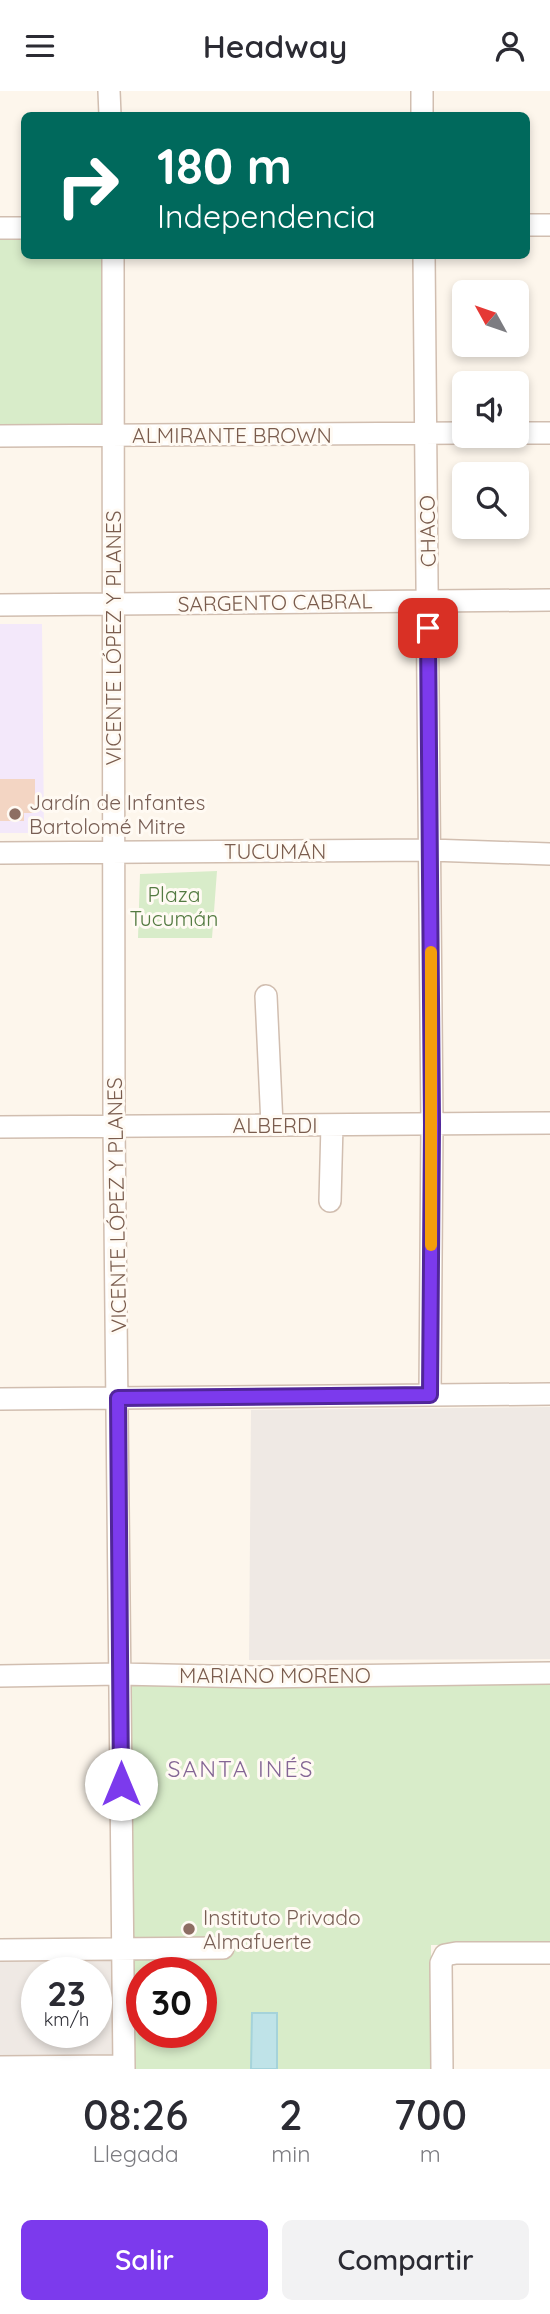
<!DOCTYPE html>
<html lang="es">
<meta charset="utf-8">
<style>
body{margin:0;font-family:Quicksand,sans-serif;background:#f2f2f3;color:#2b2b33;height:100vh;display:flex;flex-direction:column;font-size:26px;white-space:nowrap}
*{box-sizing:border-box;margin:0}
p{font-size:23px;color:#7c7c81}
.icon{flex:none;width:38px;height:38px;fill:none;stroke:currentColor;stroke-width:2;stroke-linecap:round;stroke-linejoin:round}
.map{position:relative;height:1978px;overflow:hidden}
.side{display:flex;flex-direction:column;background:#fff;flex:1}
.side>*{flex:none}
.hud{position:absolute;left:21px;top:21px;width:509px;height:147px;border-radius:10px;box-shadow:0 4px 10px #0003;background:#00695c;color:#fff;overflow:hidden}
.needle{width:46px;rotate:310deg}
.tools{position:absolute;left:452px;top:189px;display:grid;gap:14px}
.tools a{display:grid;place-items:center;width:77px;height:77px;border-radius:10px;background:#fff;box-shadow:0 4px 10px #0003;font-size:35px}
.speed{position:absolute;left:21px;top:1866px;display:flex;gap:14px;font-size:35px;font-weight:700;text-align:center}
.speed>*{display:grid;place-content:center;width:91px;height:91px;border-radius:50%;background:#fff;box-shadow:0 4px 10px #0003;line-height:1}
.speed small{font-size:18px;font-weight:400}
.speed .limit{border:10px solid #d22;background:#fff;color:#111}
.pin{position:absolute;display:grid;place-items:center;width:60px;height:60px;color:#fff;margin:-30px;border-radius:14px;box-shadow:0 4px 10px #0006}
.me{position:absolute;width:77px;margin:-38px;rotate:0deg;stroke-linejoin:round;filter:drop-shadow(0 0 5px #0008)}
.turn{display:flex;align-items:center;gap:24px;height:147px;padding:0 21px;font-size:32px}
.turn .icon{width:91px;height:91px;stroke-width:2.5}
.turn b{display:block;font-size:49px;line-height:60px}
.eta{display:flex;justify-content:space-evenly;align-items:center;height:119px;text-align:center}
.eta b{font-size:42px;font-weight:600;line-height:49px}
.primary-button{display:flex;gap:14px;margin-top:auto;padding:14px 21px}
.primary-button a{flex:1;height:80px;border-radius:10px;background:#7c3aed;color:#fff;font-size:28px;font-weight:600;line-height:80px;text-align:center}
.primary-button a+a{background:#f2f2f3;color:#2b2b33}
header{display:flex;justify-content:space-between;align-items:center;height:91px;padding:0 21px;background:#fff;font-size:32px;font-weight:600}
.map>svg:first-child{display:block}
</style>
<header><svg class="icon" aria-label="menu" viewBox="0 0 24 24"><path d="M4 6h16M4 12h16M4 18h16"/></svg>Headway<svg class="icon" aria-label="person" viewBox="0 0 24 24"><circle cx="12" cy="8" r="4"/><path d="M4 21q1-7 8-7t8 7"/></svg></header>
<div class="map">
<svg width="550" height="1978" viewBox="0 0 550 1978">
<rect width="100%" height="100%" fill="#fdf6ec"/>
<!-- industrial -->
<path fill="#efe9e4" fill-rule="evenodd" d="M 550,1316 L 550,1568 L 249,1569 L 251,1319 Z
M 113,1864 L 116,1968 L 0,1969 L 0,1865 ZM 37,1881 L 96,1881 L 96,1941 L 37,1941 Z"/>
<!-- education -->
<path fill="#f3e8fa" d="M 0,533 L 42,533 L 44,742 L 0,742 Z"/>
<!-- green -->
<path fill="#d8ecc9" fill-rule="evenodd" d="M 0,137 L 24,137 L 24,164 L 113,165 L 112,345 L 0,345 Z
M 217,780 L 212,847 L 138,847 L 140,783 Z
M 550,1591 L 550,1854 L 431,1854 L 431,1978 L 130,1978 L 130,1594 ZM 142,1881 L 201,1881 L 201,1941 L 142,1941 Z"/>
<!-- water -->
<path fill="#bfe3e8" stroke="#a5d3da" stroke-width="2" d="M 252,1922 L 277,1922 L 277,1978 L 251,1978 Z"/>
<!-- building -->
<path fill="#f3d5c3" d="M 0,688 L 35,688 L 35,722 L 24,722 L 24,730 L 0,730 Z"/>
<g fill="none" stroke-linecap="round" stroke-linejoin="round">
<defs>
<path id="minor" d="M 109,0 L 110,24
M 422,0 L 422,24
M 527,134 L 550,134
M 0,137 L 24,137
M 113,164 L 114,1035 L 124,1978
M 424,164 L 432,1033 L 430,1304
M 516,342 L 550,342
M 0,345 L 464,342
M 0,514 L 550,509
M 0,762 L 430,759 L 550,763
M 266,905 L 272,1034
M 0,1036 L 550,1032
M 330,1110 L 332,1034
M 0,1308 L 550,1303
M 0,1585 L 120,1583 L 257,1586 L 550,1582
M 0,1859 L 223,1857
M 0,1976 L 124,1975
M 442,1978 L 441,1872 L 445,1864 L 456,1862 L 550,1862"/>
</defs>
<!-- minor casing -->
<use href="#minor" stroke="#d1beb0" stroke-width="24"/>
<!-- minor -->
<use href="#minor" stroke="#fff" stroke-width="21"/>
</g>
<g fill="none" stroke-linecap="round" stroke-linejoin="round">
<defs>
<path id="route" d="M 121,1693 L 118,1307 L 430,1304 L 432,1033 L 428,537"/>
</defs>
<!-- route casing -->
<use href="#route" stroke="#51269a" stroke-width="18"/>
<!-- route -->
<use href="#route" stroke="#7c3aed" stroke-width="12"/>
<!-- slow -->
<path stroke="#f59e0b" stroke-width="12" d="M 431,861 L 431,1154"/>
</g>
<!-- markers -->
<g fill="#8d6e63" stroke="#fffaf3" stroke-width="2.5">
<circle cx="15" cy="723" r="7"/>
<circle cx="189" cy="1838" r="7"/>
</g>
<g text-anchor="middle" dominant-baseline="central" stroke-width="6" stroke-linejoin="round" paint-order="stroke">
<!-- street labels -->
<g font-size="21" fill="#7a5c4d" stroke="#fffaf3">
<text x="232" y="344">ALMIRANTE BROWN</text>
<text transform="translate(427 440) rotate(-91)">CHACO</text>
<text transform="translate(275 511) rotate(-1)">SARGENTO CABRAL</text>
<text transform="translate(113 547) rotate(-90)">VICENTE LÓPEZ Y PLANES</text>
<text x="275" y="760">TUCUMÁN</text>
<text x="275" y="1034">ALBERDI</text>
<text transform="translate(116 1114) rotate(-91)">VICENTE LÓPEZ Y PLANES</text>
<text x="275" y="1584">MARIANO MORENO</text>
</g>
<!-- education labels -->
<g font-size="21" fill="#785e54" stroke="#fffaf3" text-anchor="start">
<text x="29" y="711">Jardín de Infantes<tspan x="29" dy="24">Bartolomé Mitre</tspan></text>
<text x="203" y="1826">Instituto Privado<tspan x="203" dy="24">Almafuerte</tspan></text>
</g>
<!-- park labels -->
<g font-size="21" fill="#537a41" stroke="#fffaf3">
<text x="174" y="803">Plaza<tspan x="174" dy="24">Tucumán</tspan></text>
</g>
<!-- neighbourhood labels -->
<g font-size="23" letter-spacing="2" fill="#846695" stroke="#fffaf3">
<text x="241" y="1677">SANTA INÉS</text>
</g>
</g>
</svg>
<div class="tools">
<a><svg class="needle" viewBox="-14 -14 28 28"><path d="M0-13l5 13h-10z" fill="#e53935"/><path d="M0 13l5-13h-10z" fill="#7c7c81"/></svg></a>
<a><svg class="icon" aria-label="sound" viewBox="0 0 24 24"><path d="M4 9h4l5-4v14l-5-4H4zM17 9q2 3 0 6"/></svg></a>
<a><svg class="icon" aria-label="search" viewBox="0 0 24 24"><circle cx="10" cy="10" r="6"/><path d="M15 15l6 6"/></svg></a>
</div>
<div class="speed"><div>23<small>km/h</small></div><div class="limit">30</div></div>
<div class="pin" style="left:428px;top:537px;background:#d93025"><svg class="icon" aria-label="arrive" viewBox="0 0 24 24"><path d="M6 21V4h12l-3 4 3 4H6"/></svg></div>
<svg class="me" style="left:121px;top:1693px" viewBox="-20 -20 40 40"><circle r="19" fill="#fff"/><path d="M0-13L10 11 0 6-10 11z" fill="#7c3aed"/></svg>
<div class="hud">
<div class="turn"><svg class="icon" aria-label="right" viewBox="0 0 24 24"><path d="M7 20v-9h11M14 6l5 5-5 5"/></svg><div><b>180 m</b>Independencia</div></div>
</div>
</div>
<section class="side">
<div class="eta">
<div><b>08:26</b><p>Llegada</p></div>
<div><b>2</b><p>min</p></div>
<div><b>700</b><p>m</p></div>
</div>
<div class="primary-button"><a>Salir</a><a>Compartir</a></div>
</section>
